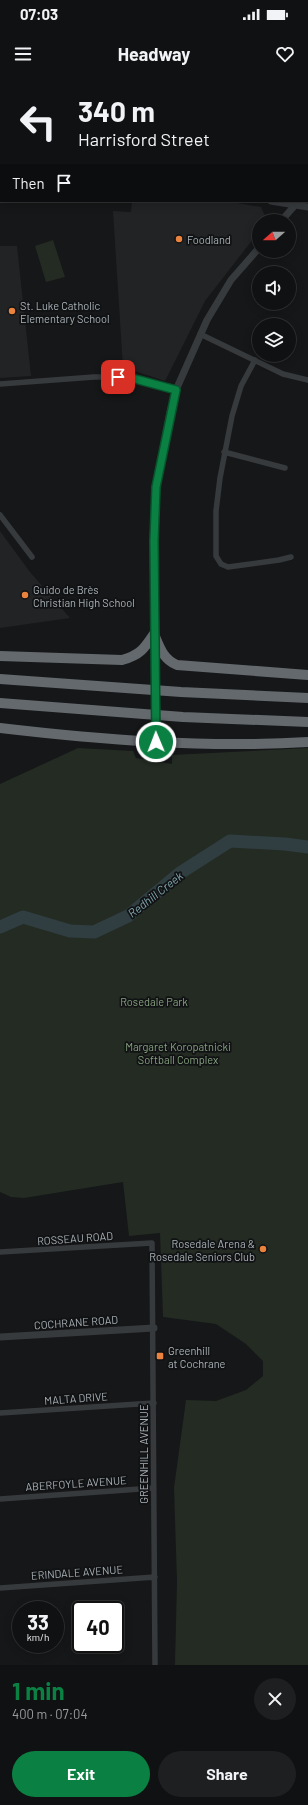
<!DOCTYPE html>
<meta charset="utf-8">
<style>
body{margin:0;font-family:Barlow,sans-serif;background:#1e1f20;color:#f1f3f6;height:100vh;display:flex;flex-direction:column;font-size:15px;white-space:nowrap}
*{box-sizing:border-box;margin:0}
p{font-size:13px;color:#9c9d9f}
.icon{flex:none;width:22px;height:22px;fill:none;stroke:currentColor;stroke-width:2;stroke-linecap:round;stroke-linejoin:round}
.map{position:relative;height:1585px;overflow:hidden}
.panel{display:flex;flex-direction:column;background:#101112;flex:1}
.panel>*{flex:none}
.hud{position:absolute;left:0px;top:0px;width:308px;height:122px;box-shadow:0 2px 10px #0003,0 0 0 1px #303132;background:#101112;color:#f1f3f6;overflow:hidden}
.needle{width:26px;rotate:249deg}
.controls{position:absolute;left:252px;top:134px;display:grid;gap:8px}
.controls a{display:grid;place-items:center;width:44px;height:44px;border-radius:50%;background:#101112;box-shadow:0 2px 10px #0003,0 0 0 1px #303132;font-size:20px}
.speed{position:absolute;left:12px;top:1521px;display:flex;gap:8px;font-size:20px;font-weight:700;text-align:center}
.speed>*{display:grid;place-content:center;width:52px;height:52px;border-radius:50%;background:#101112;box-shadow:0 2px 10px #0003,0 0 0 1px #303132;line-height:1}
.speed small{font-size:10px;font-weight:400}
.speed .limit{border:2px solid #111;border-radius:6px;background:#fff;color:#111}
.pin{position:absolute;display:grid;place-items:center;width:34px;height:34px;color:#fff;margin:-17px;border-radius:8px;box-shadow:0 2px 6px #0006}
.me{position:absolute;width:44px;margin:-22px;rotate:359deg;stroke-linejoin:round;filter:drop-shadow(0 0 3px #0008)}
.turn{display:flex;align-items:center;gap:14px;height:84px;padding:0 12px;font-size:18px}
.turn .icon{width:52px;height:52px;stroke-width:2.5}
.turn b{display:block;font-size:28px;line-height:34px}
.then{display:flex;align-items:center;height:38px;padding:0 12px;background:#0003;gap:8px;font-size:15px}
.round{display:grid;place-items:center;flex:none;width:42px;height:42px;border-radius:21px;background:#1e1f20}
.overview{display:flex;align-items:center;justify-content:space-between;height:68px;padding:0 12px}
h1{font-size:24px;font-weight:700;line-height:30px;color:#0b8043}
.primary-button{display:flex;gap:8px;margin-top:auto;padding:8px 12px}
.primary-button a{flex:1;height:46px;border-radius:24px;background:#0b8043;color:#fff;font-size:16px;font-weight:700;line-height:46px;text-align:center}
.primary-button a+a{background:#1e1f20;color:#f1f3f6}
.status{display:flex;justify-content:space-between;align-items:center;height:28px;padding:0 20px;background:#101112;direction:ltr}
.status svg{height:11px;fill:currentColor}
header{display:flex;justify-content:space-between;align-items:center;height:52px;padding:0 12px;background:#101112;font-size:18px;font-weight:700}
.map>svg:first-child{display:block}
</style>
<div class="status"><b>07:03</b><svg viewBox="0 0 49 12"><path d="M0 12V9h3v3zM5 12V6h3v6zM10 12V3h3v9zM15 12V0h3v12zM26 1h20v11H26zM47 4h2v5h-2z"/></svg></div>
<header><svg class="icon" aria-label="menu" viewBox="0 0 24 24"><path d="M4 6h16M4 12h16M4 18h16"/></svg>Headway<svg class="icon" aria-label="heart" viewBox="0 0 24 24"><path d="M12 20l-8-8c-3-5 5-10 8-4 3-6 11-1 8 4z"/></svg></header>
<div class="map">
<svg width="308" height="1585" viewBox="0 0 308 1585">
<rect width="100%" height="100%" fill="#161718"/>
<!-- built -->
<path fill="#222325" d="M 132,121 L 225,121 L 261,127 L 266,138 L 264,141 L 259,141 L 259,150 L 257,154 L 205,221 L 165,301 L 123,287 L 113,131 L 131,132 Z
M 0,166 L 17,166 L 31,296 L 0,298 Z
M 0,451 L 30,492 L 70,538 L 0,548 Z"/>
<!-- green -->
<path fill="#232b23" d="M 53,160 L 65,197 L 46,202 L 35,166 Z
M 78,668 L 133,671 L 136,678 L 172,684 L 172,675 L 308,668 L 308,1585 L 175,1585 L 177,1501 L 174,1408 L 186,1320 L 216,1321 L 246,1310 L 263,1296 L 263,1281 L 246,1264 L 216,1244 L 163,1237 L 160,1153 L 129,1156 L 123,1102 L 24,1118 L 11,1117 L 0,1112 L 0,704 Z"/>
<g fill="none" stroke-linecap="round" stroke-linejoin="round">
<!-- river -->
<path stroke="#303d41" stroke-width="13" d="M 0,847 L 23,837 L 70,851 L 94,852 L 128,836 L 180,793 L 230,761 L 285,764 L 308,767"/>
<!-- minor -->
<path stroke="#373a3d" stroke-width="5.5" d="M 127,0 L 128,1
M 215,0 L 218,1
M 200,254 L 283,294 L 308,300
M 255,280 L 241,306 L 232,336 L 220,398 L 216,431 L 216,476 L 221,484 L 228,487 L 279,480 L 291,477
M 0,304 L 94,297 L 128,297 L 176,310
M 224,372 L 285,388
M 0,435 L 32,477
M 0,1172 L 152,1163 L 155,1585
M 0,1333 L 154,1323
M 0,1419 L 154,1408
M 0,1508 L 155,1497"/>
<!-- tertiary -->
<path stroke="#373a3d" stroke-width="7" d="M 0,107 L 1,107
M 307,111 L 308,110
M 271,121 L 308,127
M 281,141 L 297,123
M 155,581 L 154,461 L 156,407 L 170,332 L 176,310 L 207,240 L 231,200 L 259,168
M 0,1257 L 154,1248"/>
<!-- motorway -->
<path stroke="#64696e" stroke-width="10" d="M 154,554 C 160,568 163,579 177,585 L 308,595
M 0,576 L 122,580 C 140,575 144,569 154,554
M 0,599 L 181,612 L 308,618
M 0,623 L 183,637 L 308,642
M 0,648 C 102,660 205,668 308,662"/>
<!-- tertiary-bridge -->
<path stroke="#373a3d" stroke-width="7" d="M 155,581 L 156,651"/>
</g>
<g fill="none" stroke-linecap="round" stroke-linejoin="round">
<defs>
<path id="route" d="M 118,297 L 128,297 L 176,310 L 156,407 L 154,461 L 156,662"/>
</defs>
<!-- route casing -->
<use href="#route" stroke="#07532c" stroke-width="10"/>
<!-- route -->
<use href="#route" stroke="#0b8043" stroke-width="7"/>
</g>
<!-- markers -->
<g fill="#e9833d" stroke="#111213" stroke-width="1.5">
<circle cx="179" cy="159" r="4"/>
<circle cx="12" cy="231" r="4"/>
<circle cx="25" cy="515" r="4"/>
<circle cx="263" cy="1169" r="4"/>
<rect x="156" y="1272" width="8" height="8" rx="2"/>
</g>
<g text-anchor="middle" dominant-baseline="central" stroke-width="3.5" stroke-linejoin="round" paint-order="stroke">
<!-- poi labels -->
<g font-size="11" fill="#a9b1b7" stroke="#111213" text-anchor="start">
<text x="187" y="159">Foodland</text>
<text x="20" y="225">St. Luke Catholic<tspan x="20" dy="13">Elementary School</tspan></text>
<text x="33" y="509">Guido de Brès<tspan x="33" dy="13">Christian High School</tspan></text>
<text x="255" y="1163" text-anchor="end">Rosedale Arena &amp;<tspan x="255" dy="13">Rosedale Seniors Club</tspan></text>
<text x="168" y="1270">Greenhill<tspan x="168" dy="13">at Cochrane</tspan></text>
</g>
<!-- park labels -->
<g font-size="11" fill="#87a281" stroke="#111213">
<text x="154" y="921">Rosedale Park</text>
<text x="178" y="966">Margaret Koropatnicki<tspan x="178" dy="13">Softball Complex</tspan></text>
</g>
<!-- street labels -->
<g font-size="11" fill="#a9b1b7" stroke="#111213">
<text transform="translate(75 1158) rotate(-4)">ROSSEAU ROAD</text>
<text transform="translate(76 1242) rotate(-4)">COCHRANE ROAD</text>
<text transform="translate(76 1318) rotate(-4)">MALTA DRIVE</text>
<text transform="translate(143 1374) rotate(-90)">GREENHILL AVENUE</text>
<text transform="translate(76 1403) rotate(-4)">ABERFOYLE AVENUE</text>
<text transform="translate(77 1492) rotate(-4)">ERINDALE AVENUE</text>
</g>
<!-- water labels -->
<g font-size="12" font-style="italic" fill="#82a7b1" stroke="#111213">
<text transform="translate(155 814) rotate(-38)">Redhill Creek</text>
</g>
</g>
</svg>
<div class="controls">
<a><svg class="needle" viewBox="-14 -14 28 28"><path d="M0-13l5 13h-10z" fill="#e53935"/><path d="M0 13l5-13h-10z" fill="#9c9d9f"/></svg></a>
<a><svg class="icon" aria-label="sound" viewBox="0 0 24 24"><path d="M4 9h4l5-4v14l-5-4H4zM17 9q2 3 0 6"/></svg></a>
<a><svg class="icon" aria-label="layers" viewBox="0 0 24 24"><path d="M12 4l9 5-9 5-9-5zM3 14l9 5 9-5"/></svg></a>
</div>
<div class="speed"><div>33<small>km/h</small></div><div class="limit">40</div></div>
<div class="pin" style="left:118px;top:297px;background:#d93025"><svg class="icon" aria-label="arrive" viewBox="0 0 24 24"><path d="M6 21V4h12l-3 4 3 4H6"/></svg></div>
<svg class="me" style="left:156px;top:662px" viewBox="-20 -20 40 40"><circle r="17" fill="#0b8043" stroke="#fff" stroke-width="3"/><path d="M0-11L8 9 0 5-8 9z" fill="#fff"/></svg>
<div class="hud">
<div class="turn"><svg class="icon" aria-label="left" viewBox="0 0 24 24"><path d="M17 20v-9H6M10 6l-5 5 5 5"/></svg><div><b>340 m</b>Harrisford Street</div></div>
<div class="then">Then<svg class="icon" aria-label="arrive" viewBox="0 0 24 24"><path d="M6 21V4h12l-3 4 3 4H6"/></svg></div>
</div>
</div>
<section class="panel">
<div class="overview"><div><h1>1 min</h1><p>400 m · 07:04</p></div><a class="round"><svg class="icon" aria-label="close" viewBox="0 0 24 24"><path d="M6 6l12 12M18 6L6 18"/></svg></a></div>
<div class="primary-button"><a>Exit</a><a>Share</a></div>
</section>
